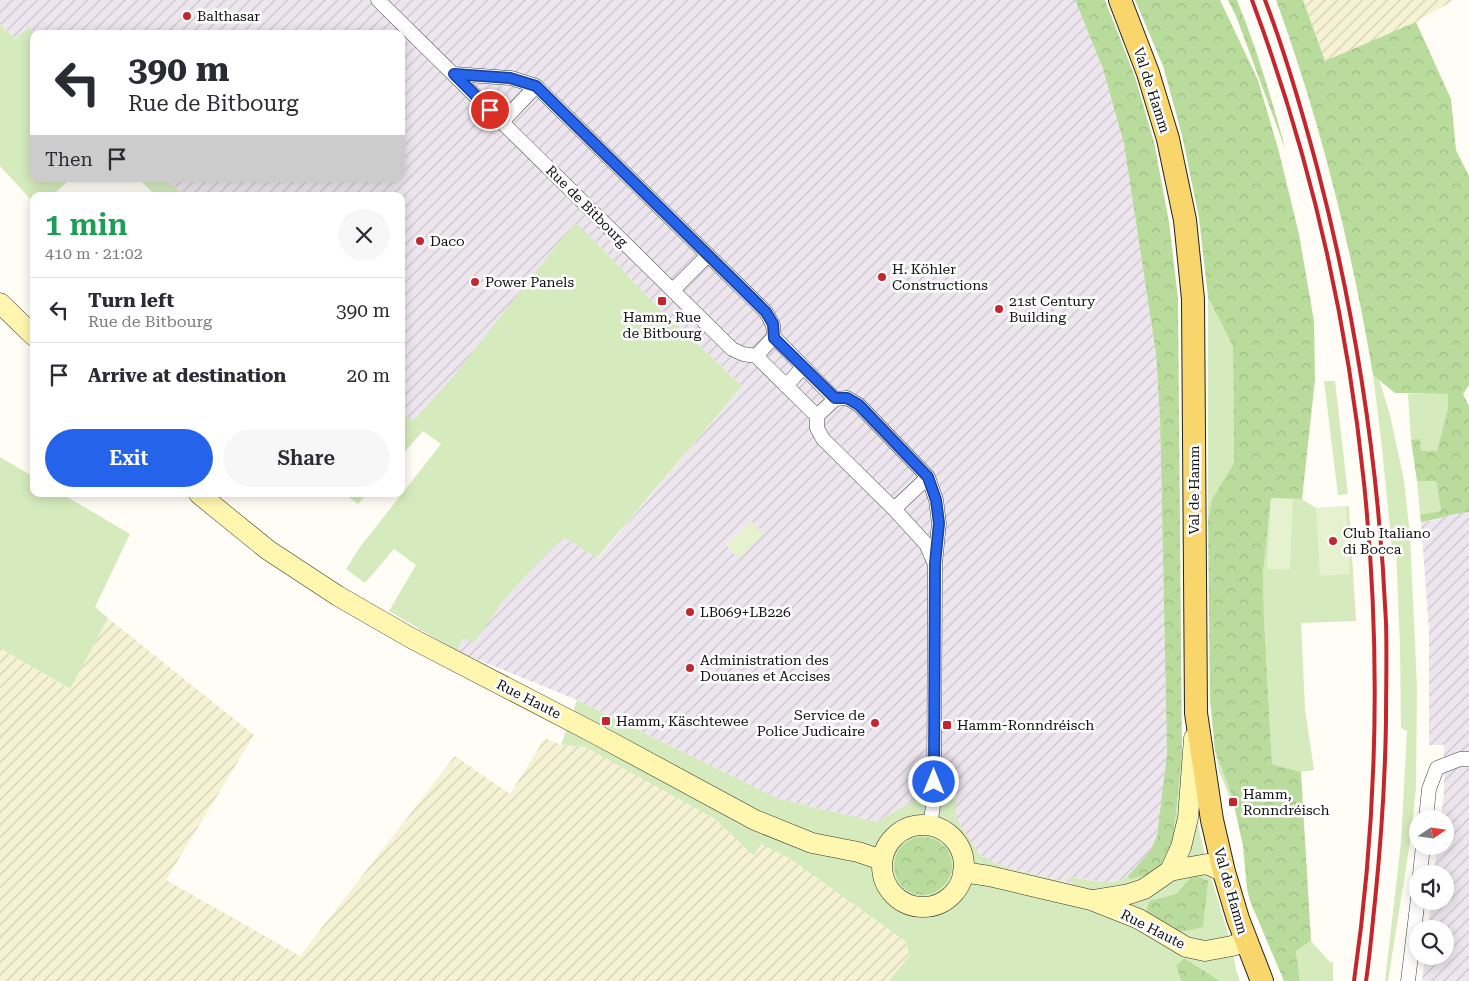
<!DOCTYPE html>
<meta charset="utf-8">
<style>
body{margin:0;font-family:"Roboto Serif",serif;background:#f7f7f7;color:#2b2b33;height:100vh;display:flex;flex-direction:column;font-size:19px;white-space:nowrap}
*{box-sizing:border-box;margin:0}
p{font-size:16px;color:#7c7c81}
.icon{flex:none;width:28px;height:28px;fill:none;stroke:currentColor;stroke-width:2;stroke-linecap:round;stroke-linejoin:round}
.map{position:relative;flex:1;overflow:hidden}
.side{position:absolute;left:30px;top:192px;width:375px;height:305px;display:flex;flex-direction:column;background:#fff;border-radius:10px;box-shadow:0 2px 12px #0003}
.side>*{flex:none}
.guide{position:absolute;left:30px;top:30px;width:375px;height:152px;border-radius:10px;box-shadow:0 2px 12px #0003;background:#fff;color:#2b2b33;overflow:hidden}
.needle{width:32px;rotate:77deg}
.buttons{position:absolute;left:1409px;top:810px;display:grid;gap:10px}
.buttons a{display:grid;place-items:center;width:45px;height:45px;border-radius:50%;background:#fff;box-shadow:0 2px 12px #0003;font-size:25px}
.pin{position:absolute;display:grid;place-items:center;width:42px;height:42px;color:#fff;margin:-21px;border:2px solid #fff;border-radius:50%;box-shadow:0 1px 5px #0007}
.me{position:absolute;width:55px;margin:-28px;rotate:0deg;stroke-linejoin:round;filter:drop-shadow(0 0 4px #0008)}
.turn{display:flex;align-items:center;gap:18px;height:105px;padding:0 15px;font-size:22px}
.turn .icon{width:65px;height:65px;stroke-width:2.5}
.turn b{display:block;font-size:35px;line-height:42px}
.then{display:flex;align-items:center;height:48px;padding:0 15px;background:#0003;gap:10px;font-size:19px}
.round{display:grid;place-items:center;flex:none;width:52px;height:52px;border-radius:26px;background:#f7f7f7}
.head{display:flex;align-items:center;justify-content:space-between;height:85px;padding:0 15px}
h1{font-size:30px;font-weight:600;line-height:38px;color:#1e9e55}
.button{display:flex;gap:10px;margin-top:auto;padding:10px 15px}
.button a{flex:1;height:58px;border-radius:30px;background:#2563eb;color:#fff;font-size:20px;font-weight:600;line-height:58px;text-align:center}
.button a+a{background:#f7f7f7;color:#2b2b33}
ul{padding:0;list-style:none}
li{display:flex;align-items:center;gap:15px;height:65px;padding:0 15px;border-top:1px solid #e1e1e2}
li div{flex:1}
li b{display:block;font-size:19px}
li em{font-style:normal}
.map>svg:first-child{display:block}
</style>
<div class="map">
<svg width="1469" height="981" viewBox="0 0 1469 981">
<defs>
<pattern id="industrial-furrows" width="10" height="10" patternUnits="userSpaceOnUse" patternTransform="scale(1.25)"><rect width="10" height="10" fill="#eee6ef"/><path d="M-1 1l2-2M0 10L10 0M9 11l2-2" fill="none" stroke="#cbc4cc"/></pattern>
<pattern id="farmland-furrows" width="10" height="10" patternUnits="userSpaceOnUse" patternTransform="scale(1.25)"><rect width="10" height="10" fill="#f6f3d4"/><path d="M-1 1l2-2M0 10L10 0M9 11l2-2" fill="none" stroke="#d2cfb5"/></pattern>
<pattern id="forest-crowns" width="20" height="18" patternUnits="userSpaceOnUse" patternTransform="scale(1.25)"><rect width="20" height="18" fill="#b9dc9c"/><path d="M2 6a3 3 0 1 1 6 0M12 15a3 3 0 1 1 6 0" fill="none" stroke="#9ebc85"/></pattern>
</defs>
<rect width="100%" height="100%" fill="#fffdf5"/>
<!-- industrial -->
<path fill="url(#industrial-furrows)" d="M 0,0 L 1075,0 L 1103,69 L 1124,144 L 1156,354 L 1160,419 L 1167,753 L 1157,836 L 1150,851 L 1128,876 L 1122,880 L 1104,882 L 1069,877 L 1074,884 L 1004,867 L 980,855 L 955,818 L 914,800 L 877,822 L 779,799 L 577,700 L 457,651 L 463,638 L 474,642 L 504,600 L 538,562 L 564,536 L 598,558 L 742,386 L 653,302 L 594,240 L 456,373 L 413,422 L 401,411 L 401,196 L 185,196 L 165,179 L 401,179 L 401,34 L 35,34 L 29,27 L 16,40 L 0,24 Z
M 1469,512 L 1469,981 L 1422,981 L 1425,956 L 1445,956 L 1445,929 L 1428,929 L 1431,901 L 1445,901 L 1445,874 L 1434,874 L 1437,846 L 1445,846 L 1445,819 L 1441,819 L 1444,791 L 1444,745 L 1429,745 L 1429,631 L 1421,522 L 1431,521 L 1457,513 Z"/>
<!-- farmland -->
<path fill="url(#farmland-furrows)" d="M 1303,0 L 1454,0 L 1416,22 L 1325,62 Z
M 108,618 L 254,735 L 166,880 L 300,956 L 455,756 L 510,794 L 545,738 L 561,745 L 585,747 L 715,819 L 754,856 L 761,843 L 789,858 L 905,941 L 910,955 L 889,981 L 0,981 L 0,648 L 69,689 Z"/>
<!-- grass -->
<path fill="#d5ebbd" fill-rule="evenodd" d="M 0,24 L 15,39 L 29,27 L 35,34 L 34,34 L 34,179 L 70,179 L 52,196 L 34,196 L 34,203 L 0,166 Z
M 139,179 L 165,179 L 185,196 L 156,196 Z
M 575,222 L 594,240 L 653,302 L 742,386 L 597,558 L 564,537 L 538,562 L 504,600 L 474,643 L 463,638 L 457,651 L 389,611 L 416,565 L 394,549 L 365,583 L 346,569 L 360,547 L 441,444 L 423,431 L 401,456 L 401,411 L 413,421 L 456,373 Z
M 1208,297 L 1233,347 L 1234,463 L 1212,499 L 1208,519 Z
M 1373,375 L 1379,379 L 1390,415 L 1404,480 L 1410,536 L 1417,687 L 1416,787 L 1411,836 L 1388,981 L 1385,981 L 1401,842 L 1407,731 L 1401,728 L 1400,648 L 1396,548 L 1392,549 L 1382,448 Z
M 1324,381 L 1335,381 L 1348,494 L 1338,495 Z
M 1408,394 L 1448,394 L 1448,408 L 1437,452 L 1421,451 L 1419,440 L 1411,440 Z
M 0,457 L 34,477 L 34,494 L 62,494 L 130,534 L 95,607 L 108,618 L 70,689 L 0,648 Z
M 1417,481 L 1436,481 L 1441,512 L 1420,515 Z
M 345,494 L 367,494 L 358,504 Z
M 1271,498 L 1302,499 L 1316,508 L 1349,506 L 1356,621 L 1301,623 L 1305,709 L 1314,770 L 1301,772 L 1272,764 L 1264,619 L 1263,573 Z
M 577,700 L 779,799 L 877,822 L 914,800 L 955,800 L 956,818 L 980,855 L 1004,867 L 1073,884 L 1068,877 C 1086,879 1112,887 1128,876 L 1129,879 L 1173,842 L 1182,755 L 1207,864 L 1232,946 L 1236,970 L 1240,981 L 1220,981 L 1184,958 L 1176,967 L 1181,981 L 889,981 L 910,955 L 905,941 L 789,858 L 761,844 L 754,856 L 715,819 L 585,747 L 561,745 ZM 924,837 L 934,839 L 942,844 L 949,879 L 944,887 L 936,892 L 896,878 L 894,869 L 895,859 ZM 1176,894 L 1146,912 L 1149,901 Z
M 1215,751 L 1232,796 L 1229,796 L 1219,771 Z
M 1311,941 L 1330,962 L 1333,962 L 1333,981 L 1300,981 L 1296,950 Z"/>
<!-- forest -->
<path fill="url(#forest-crowns)" d="M 1075,0 L 1105,0 L 1135,77 L 1154,142 L 1169,222 L 1178,298 L 1182,755 L 1173,842 L 1163,863 L 1151,874 L 1129,879 L 1128,876 L 1150,851 L 1157,836 L 1167,753 L 1160,419 L 1156,354 L 1124,144 L 1103,69 Z
M 1135,0 L 1220,0 L 1258,80 L 1279,152 L 1299,234 L 1314,321 L 1315,380 L 1302,499 L 1271,498 L 1263,573 L 1264,619 L 1272,764 L 1301,772 L 1311,941 L 1296,951 L 1300,981 L 1284,981 L 1250,901 L 1247,889 L 1243,846 L 1232,796 L 1215,751 L 1210,700 L 1208,519 L 1212,499 L 1234,463 L 1233,347 L 1208,297 L 1199,218 L 1182,135 L 1163,66 Z
M 1228,0 L 1237,0 C 1257,49 1272,100 1286,151 L 1236,16 Z
M 1276,0 L 1303,0 L 1325,61 L 1416,22 L 1451,99 L 1456,150 L 1469,176 L 1469,385 L 1463,394 L 1469,406 L 1469,512 C 1452,513 1437,520 1421,522 L 1420,515 L 1441,511 L 1436,481 L 1417,481 L 1411,440 L 1420,439 L 1421,451 L 1437,451 L 1448,408 L 1448,394 L 1395,393 L 1373,375 C 1352,249 1320,120 1276,0 Z
M894 866a29 29 0 1 1 58 0a29 29 0 1 1-58 0Z
M 1194,874 L 1208,881 L 1203,927 L 1181,932 L 1146,912 L 1149,901 L 1176,894 Z
M 1184,958 L 1220,981 L 1181,981 L 1176,966 Z"/>
<!-- pitch -->
<path fill="#e6f2cf" d="M 1271,498 L 1293,499 L 1290,570 L 1267,569 Z
M 1346,506 L 1350,574 L 1320,576 L 1316,508 Z
M 751,521 L 764,534 L 739,559 L 726,545 Z"/>
<g fill="none" stroke-linecap="round" stroke-linejoin="round">
<defs>
<path id="minor" d="M 378,0 L 732,349 L 743,354 L 756,356 L 817,416 L 817,428 L 823,439 L 894,509 L 926,544 L 934,562
M 454,74 L 511,78 L 536,86 L 766,312 L 773,325 L 774,337 L 835,399 L 847,398 L 859,405 L 928,477 L 936,500 L 939,523 L 935,564 L 934,800 L 930,825
M 502,122 L 536,86
M 673,290 L 708,255
M 756,356 L 774,337
M 786,386 L 803,367
M 817,416 L 835,399
M 894,509 L 928,477
M 1426,819 L 1429,789 L 1437,768 L 1460,759 L 1469,759
M 1420,874 L 1423,846
M 1408,981 L 1418,898"/>
<path id="secondary" d="M 0,303 L 34,336
M 199,494 L 268,550 L 338,596 L 411,638 L 594,733 L 755,820 L 812,843 L 858,852 L 882,860
M882 866a41 41 0 1 1 82 0a41 41 0 1 1-82 0Z
M 1170,871 L 1181,847 L 1188,818 L 1194,738
M 963,872 L 989,876 L 1091,900 L 1139,919 L 1186,947 L 1205,951 L 1232,946 L 1246,941
M 1093,900 L 1129,894 L 1144,889 L 1170,871 L 1190,867 L 1207,864 L 1224,872"/>
<path id="primary" d="M 1120,0 L 1148,73 L 1168,139 L 1185,220 L 1193,299 L 1196,713 L 1212,820 L 1224,872 L 1238,919 L 1262,981"/>
</defs>
<!-- minor casing -->
<use href="#minor" stroke="#444" stroke-width="15"/>
<!-- secondary casing -->
<use href="#secondary" stroke="#333" stroke-width="21"/>
<!-- primary casing -->
<use href="#primary" stroke="#222" stroke-width="24"/>
<!-- minor -->
<use href="#minor" stroke="#fff" stroke-width="14"/>
<!-- secondary -->
<use href="#secondary" stroke="#fff6b0" stroke-width="20"/>
<!-- primary -->
<use href="#primary" stroke="#f9d66b" stroke-width="22"/>
<!-- rail -->
<path stroke="#c4262e" stroke-width="4" d="M 1252,0 C 1368,311 1401,653 1354,981
M 1265,0 C 1286,55 1302,111 1317,167 C 1356,316 1379,468 1386,622 C 1387,655 1386,688 1386,722 C 1385,782 1381,842 1375,901 C 1372,928 1370,955 1366,981"/>
</g>
<g fill="none" stroke-linecap="round" stroke-linejoin="round">
<defs>
<path id="route" d="M 490,110 L 454,74 L 510,78 L 536,86 L 766,312 L 773,324 L 774,338 L 835,398 L 847,398 L 859,405 L 928,477 L 936,500 L 939,523 L 935,564 L 934,782"/>
</defs>
<!-- route casing -->
<use href="#route" stroke="#184099" stroke-width="12"/>
<!-- route -->
<use href="#route" stroke="#2563eb" stroke-width="9"/>
</g>
<!-- markers -->
<g fill="#c4262e" stroke="#fff" stroke-width="2">
<circle cx="187" cy="16" r="5"/>
<circle cx="420" cy="241" r="5"/>
<circle cx="882" cy="277" r="5"/>
<circle cx="475" cy="282" r="5"/>
<rect x="657" y="296" width="10" height="10" rx="2.5"/>
<circle cx="999" cy="309" r="5"/>
<circle cx="1333" cy="541" r="5"/>
<circle cx="690" cy="612" r="5"/>
<circle cx="690" cy="668" r="5"/>
<rect x="601" y="716" width="10" height="10" rx="2.5"/>
<circle cx="875" cy="723" r="5"/>
<rect x="942" y="720" width="10" height="10" rx="2.5"/>
<rect x="1228" y="797" width="10" height="10" rx="2.5"/>
</g>
<g text-anchor="middle" dominant-baseline="central" stroke-width="5" stroke-linejoin="round" paint-order="stroke">
<!-- poi labels -->
<g font-size="14" fill="#111" stroke="#fff" text-anchor="start">
<text x="197" y="16">Balthasar</text>
<text x="430" y="241">Daco</text>
<text x="892" y="269">H. Köhler<tspan x="892" dy="16">Constructions</tspan></text>
<text x="485" y="282">Power Panels</text>
<text x="1009" y="301">21st Century<tspan x="1009" dy="16">Building</tspan></text>
<text x="662" y="317" text-anchor="middle">Hamm, Rue<tspan x="662" dy="16">de Bitbourg</tspan></text>
<text x="1343" y="533">Club Italiano<tspan x="1343" dy="16">di Bocca</tspan></text>
<text x="700" y="612">LB069+LB226</text>
<text x="700" y="660">Administration des<tspan x="700" dy="16">Douanes et Accises</tspan></text>
<text x="865" y="715" text-anchor="end">Service de<tspan x="865" dy="16">Police Judicaire</tspan></text>
<text x="616" y="721">Hamm, Käschtewee</text>
<text x="957" y="725">Hamm-Ronndréisch</text>
<text x="1243" y="794">Hamm,<tspan x="1243" dy="16">Ronndréisch</tspan></text>
</g>
<!-- street labels -->
<g font-size="14" fill="#111" stroke="#fff">
<text transform="translate(1152 90) rotate(72)">Val de Hamm</text>
<text transform="translate(587 206) rotate(45)">Rue de Bitbourg</text>
<text transform="translate(1194 490) rotate(-90)">Val de Hamm</text>
<text transform="translate(529 699) rotate(27)">Rue Haute</text>
<text transform="translate(1231 891) rotate(74)">Val de Hamm</text>
<text transform="translate(1153 929) rotate(27)">Rue Haute</text>
</g>
</g>
</svg>
<div class="buttons">
<a><svg class="needle" viewBox="-14 -14 28 28"><path d="M0-13l5 13h-10z" fill="#e53935"/><path d="M0 13l5-13h-10z" fill="#7c7c81"/></svg></a>
<a><svg class="icon" aria-label="sound" viewBox="0 0 24 24"><path d="M4 9h4l5-4v14l-5-4H4zM17 9q2 3 0 6"/></svg></a>
<a><svg class="icon" aria-label="search" viewBox="0 0 24 24"><circle cx="10" cy="10" r="6"/><path d="M15 15l6 6"/></svg></a>
</div>
<div class="pin" style="left:490px;top:110px;background:#d93025"><svg class="icon" aria-label="arrive" viewBox="0 0 24 24"><path d="M6 21V4h12l-3 4 3 4H6"/></svg></div>
<svg class="me" style="left:934px;top:782px" viewBox="-20 -20 40 40"><circle r="17" fill="#2563eb" stroke="#fff" stroke-width="3"/><path d="M0-11L8 9 0 5-8 9z" fill="#fff"/></svg>
<div class="guide">
<div class="turn"><svg class="icon" aria-label="left" viewBox="0 0 24 24"><path d="M17 20v-9H6M10 6l-5 5 5 5"/></svg><div><b>390 m</b>Rue de Bitbourg</div></div>
<div class="then">Then<svg class="icon" aria-label="arrive" viewBox="0 0 24 24"><path d="M6 21V4h12l-3 4 3 4H6"/></svg></div>
</div>
<section class="side">
<div class="head"><div><h1>1 min</h1><p>410 m · 21:02</p></div><a class="round"><svg class="icon" aria-label="close" viewBox="0 0 24 24"><path d="M6 6l12 12M18 6L6 18"/></svg></a></div>
<ul>
<li><svg class="icon" aria-label="left" viewBox="0 0 24 24"><path d="M17 20v-9H6M10 6l-5 5 5 5"/></svg><div><b>Turn left</b><p>Rue de Bitbourg</p></div><em>390 m</em></li>
<li><svg class="icon" aria-label="arrive" viewBox="0 0 24 24"><path d="M6 21V4h12l-3 4 3 4H6"/></svg><div><b>Arrive at destination</b></div><em>20 m</em></li>
</ul>
<div class="button"><a>Exit</a><a>Share</a></div>
</section>
</div>
